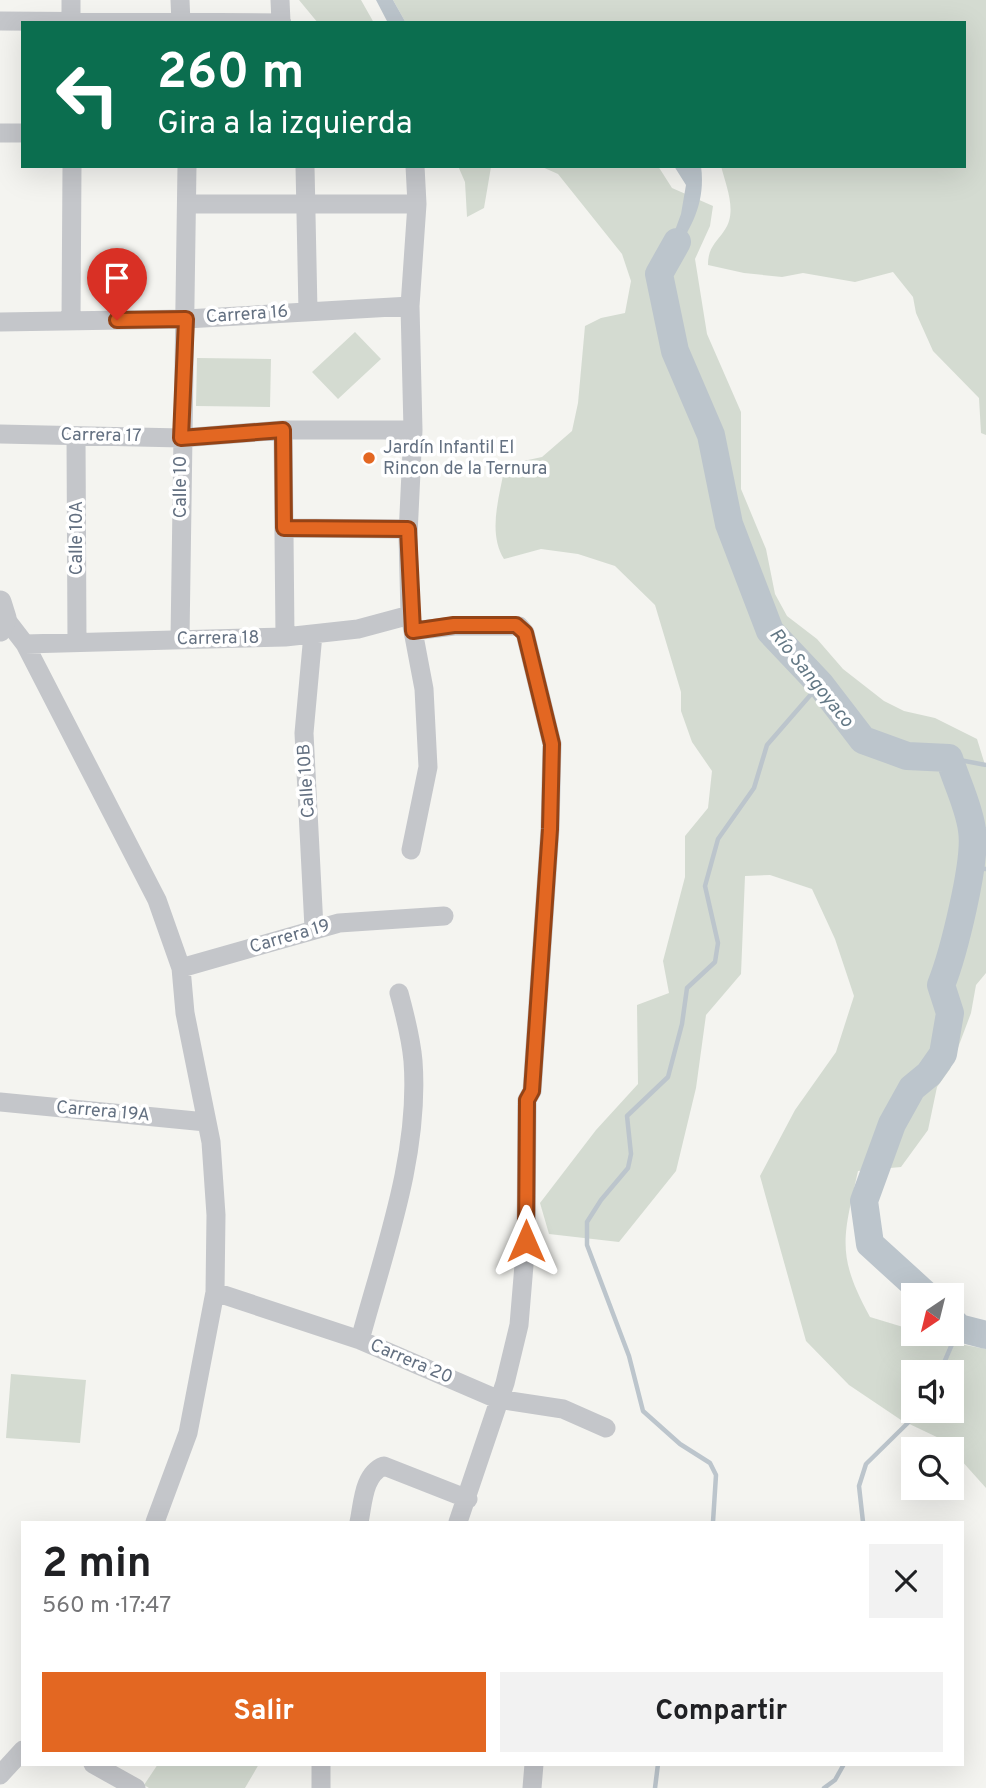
<!DOCTYPE html>
<html lang="es">
<meta charset="utf-8">
<style>
body{margin:0;font-family:Overpass,sans-serif;background:#f2f2f2;color:#202124;height:100vh;display:flex;flex-direction:column;font-size:26px;white-space:nowrap}
*{box-sizing:border-box;margin:0}
p{font-size:23px;color:#757577}
.icon{flex:none;width:38px;height:38px;fill:none;stroke:currentColor;stroke-width:2;stroke-linecap:round;stroke-linejoin:round}
.map{position:relative;flex:1;overflow:hidden}
.panel{position:absolute;left:21px;top:1521px;width:943px;height:245px;display:flex;flex-direction:column;background:#fff;border-radius:0px;box-shadow:0 7px 28px #0002}
.panel>*{flex:none}
.top-card{position:absolute;left:21px;top:21px;width:945px;height:147px;border-radius:0px;box-shadow:0 7px 28px #0002;background:#0b6e4f;color:#fff;overflow:hidden}
.needle{width:46px;rotate:215deg}
.tools{position:absolute;left:901px;top:1283px;display:grid;gap:14px}
.tools a{display:grid;place-items:center;width:63px;height:63px;border-radius:0px;background:#fff;box-shadow:0 7px 28px #0002;font-size:35px}
.pin{position:absolute;display:grid;place-items:center;width:60px;height:60px;color:#fff;margin:-72px -30px;border-radius:50% 50% 50% 0;rotate:-45deg;box-shadow:0 0 7px #0007}
.pin .icon{rotate:45deg}
.me{position:absolute;width:77px;margin:-38px;rotate:0deg;stroke-linejoin:round;filter:drop-shadow(0 0 5px #0008)}
.turn{display:flex;align-items:center;gap:24px;height:147px;padding:0 21px;font-size:32px}
.turn .icon{width:91px;height:91px;stroke-width:2.5}
.turn b{display:block;font-size:49px;line-height:60px}
.round{display:grid;place-items:center;flex:none;width:74px;height:74px;border-radius:0px;background:#f2f2f2}
.overview{display:flex;align-items:center;justify-content:space-between;height:119px;padding:0 21px}
h1{font-size:42px;font-weight:700;line-height:52px}
.cta{display:flex;gap:14px;margin-top:auto;padding:14px 21px}
.cta a{flex:1;height:80px;border-radius:0px;background:#e36722;color:#fff;font-size:28px;font-weight:700;line-height:80px;text-align:center}
.cta a+a{background:#f2f2f2;color:#202124}
.map>svg:first-child{display:block}
</style>
<div class="map">
<svg width="986" height="1788" viewBox="0 0 986 1788">
<rect width="100%" height="100%" fill="#f4f4f0"/>
<!-- green -->
<path fill="#d4dbd1" fill-rule="evenodd" d="M 299,0 L 361,0 L 374,23 L 318,23 Z
M 393,0 L 986,0 L 986,435 L 981,433 L 979,398 L 933,351 L 916,313 L 913,297 L 893,272 L 855,282 L 803,273 L 782,277 L 744,273 L 708,265 C 708,248 715,244 724,231 C 738,212 726,186 721,166 L 964,166 L 964,23 L 406,23 Z
M 494,166 L 491,167 L 484,208 L 467,217 L 465,182 L 458,166 Z
M 540,166 L 658,166 L 672,188 L 713,206 L 710,226 L 695,259 L 707,334 L 741,412 L 741,489 L 766,549 L 775,594 L 787,616 L 817,639 L 843,669 L 884,701 L 904,711 L 935,718 L 977,739 L 986,768 L 986,973 L 976,985 L 971,1013 L 950,1069 L 937,1087 L 928,1130 L 901,1167 L 858,1171 C 843,1238 836,1255 870,1317 L 913,1330 L 914,1334 L 947,1334 L 960,1344 L 986,1349 L 986,1488 L 943,1440 L 901,1420 L 849,1385 L 806,1341 L 760,1176 L 795,1110 L 836,1052 L 854,996 L 835,939 L 812,889 L 770,875 L 745,876 L 741,974 L 706,1015 L 696,1088 L 676,1171 L 619,1242 L 549,1234 L 540,1203 L 596,1130 L 638,1084 L 637,1005 L 669,993 L 663,961 L 685,877 L 685,836 L 708,808 L 712,771 L 692,742 L 681,711 L 681,692 L 655,605 L 615,566 L 578,554 L 541,549 L 504,559 C 487,532 500,495 505,465 L 542,457 L 572,431 L 578,403 L 585,326 L 601,318 L 625,313 L 631,281 L 622,254 L 558,174 ZM 914,1372 L 952,1372 L 952,1410 L 914,1410 Z
M 355,332 L 381,359 L 338,399 L 312,372 Z
M 197,358 L 271,359 L 270,407 L 196,406 Z
M 11,1374 L 86,1380 L 80,1443 L 6,1438 Z
M 158,1764 L 259,1764 L 245,1788 L 149,1788 L 144,1785 Z"/>
<!-- water -->
<path fill="#bcc5cc" d="M 376,0 L 393,0 L 406,23 L 388,23 Z
M 674,166 L 701,166 C 707,210 684,240 659,274 L 681,214 L 686,185 Z"/>
<g fill="none" stroke-linecap="round" stroke-linejoin="round">
<!-- stream -->
<path stroke="#bcc5cc" stroke-width="4.5" d="M 949,758 L 986,765
M 970,868 L 986,869
M 940,1372 L 959,1328
M 713,1522 L 716,1475 L 710,1463 L 680,1444 L 643,1411 L 629,1356 L 587,1245 L 587,1222 L 601,1200 L 628,1168 L 631,1154 L 627,1116 L 668,1077 L 682,1024 L 687,988 L 715,962 L 718,943 L 705,886 L 718,839 L 754,788 L 767,745 L 820,684
M 863,1522 L 859,1486 L 866,1464 L 921,1410
M 655,1788 L 658,1764
M 824,1788 L 835,1780 L 844,1764"/>
<!-- river -->
<path stroke="#bcc5cc" stroke-width="28" d="M 677,242 L 659,274 L 675,351 L 711,435 L 729,524 L 770,631 L 820,684 L 863,740 L 907,756 L 949,758 C 956,781 969,806 972,830 C 977,861 953,955 941,985 L 950,1013 L 943,1054 L 929,1074 L 912,1088 L 892,1124 L 864,1201 L 870,1244 L 926,1295
M 952,1321 L 959,1328 L 986,1335"/>
<!-- minor -->
<path stroke="#c4c6ca" stroke-width="19" d="M 71,0 L 71,22
M 180,0 L 181,23
M 280,0 L 281,22
M 0,21 L 282,23
M 0,133 L 23,133
M 305,166 L 308,311
M 188,204 L 417,204
M 71,321 L 72,166
M 0,322 L 186,319 L 410,306
M 283,430 L 285,637
M 0,434 L 182,438 L 283,430 L 413,430
M 76,436 L 77,641
M 284,528 L 408,529
M 5,618 L 25,644 L 157,900 L 181,968 L 185,1013 L 211,1142 L 216,1215 L 215,1292 L 188,1433 L 155,1522
M 413,631 L 454,626 L 519,626 L 525,633 L 552,744 L 550,829 L 532,1091 L 527,1100 L 526,1241 L 519,1325 L 505,1383 L 458,1522
M 313,634 L 304,733 L 314,928
M 180,639 L 187,166
M 25,644 L 285,637 L 358,629 L 410,615
M 411,850 L 428,767 L 424,689 L 410,615 L 408,535 L 413,430 L 410,306 L 417,204 L 415,166
M 181,968 L 339,923 L 444,916
M 0,1102 L 206,1122
M 215,1292 L 360,1340 L 497,1399 L 563,1409 L 606,1428
M 360,1340 C 384,1251 420,1155 413,1061 C 411,1038 405,1015 399,993
M 359,1522 C 363,1504 363,1474 384,1466 L 468,1499
M 93,1764 L 136,1788
M 0,1775 L 23,1750
M 321,1788 L 321,1764
M 532,1788 L 534,1764"/>
<!-- tertiary -->
<path stroke="#c4c6ca" stroke-width="23" d="M 0,602 L 5,618 L 0,630"/>
</g>
<g fill="none" stroke-linecap="round" stroke-linejoin="round">
<defs>
<path id="route" d="M 117,320 L 186,319 L 181,438 L 283,430 L 284,528 L 408,529 L 413,631 L 454,625 L 516,625 L 525,633 L 552,744 L 550,829 L 532,1091 L 527,1100 L 526,1241"/>
</defs>
<!-- route casing -->
<use href="#route" stroke="#944316" stroke-width="18"/>
<!-- route -->
<use href="#route" stroke="#e36722" stroke-width="12"/>
</g>
<!-- markers -->
<circle fill="#e36722" stroke="#fff" stroke-width="2.5" cx="369" cy="458" r="7"/>
<g text-anchor="middle" dominant-baseline="central" stroke-width="7" stroke-linejoin="round" paint-order="stroke">
<!-- street labels -->
<g font-size="18" fill="#637081" stroke="#fff">
<text transform="translate(247 315) rotate(-4)">Carrera 16</text>
<text transform="translate(101 436) rotate(1)">Carrera 17</text>
<text transform="translate(181 487) rotate(-90)">Calle 10</text>
<text transform="translate(77 538) rotate(-90)">Calle 10A</text>
<text transform="translate(218 639) rotate(-1)">Carrera 18</text>
<text transform="translate(307 781) rotate(-94)">Calle 10B</text>
<text transform="translate(290 937) rotate(-16)">Carrera 19</text>
<text transform="translate(103 1112) rotate(5)">Carrera 19A</text>
<text transform="translate(411 1362) rotate(23)">Carrera 20</text>
</g>
<!-- poi labels -->
<g font-size="18" fill="#637081" stroke="#fff" text-anchor="start">
<text x="383" y="448">Jardín Infantil El<tspan x="383" dy="21">Rincon de la Ternura</tspan></text>
</g>
<!-- water labels -->
<g font-size="19" font-style="italic" fill="#637885" stroke="#fff">
<text transform="translate(811 678) rotate(51)">Río Sangoyaco</text>
</g>
</g>
</svg>
<div class="tools">
<a><svg class="needle" viewBox="-14 -14 28 28"><path d="M0-13l5 13h-10z" fill="#e53935"/><path d="M0 13l5-13h-10z" fill="#757577"/></svg></a>
<a><svg class="icon" aria-label="sound" viewBox="0 0 24 24"><path d="M4 9h4l5-4v14l-5-4H4zM17 9q2 3 0 6"/></svg></a>
<a><svg class="icon" aria-label="search" viewBox="0 0 24 24"><circle cx="10" cy="10" r="6"/><path d="M15 15l6 6"/></svg></a>
</div>
<div class="pin" style="left:117px;top:320px;background:#d93025"><svg class="icon" aria-label="arrive" viewBox="0 0 24 24"><path d="M6 21V4h12l-3 4 3 4H6"/></svg></div>
<svg class="me" style="left:526px;top:1241px" viewBox="-20 -20 40 40"><path d="M0-17L14 15 0 8-14 15z" fill="#e36722" stroke="#fff" stroke-width="4"/></svg>
<div class="top-card">
<div class="turn"><svg class="icon" aria-label="left" viewBox="0 0 24 24"><path d="M17 20v-9H6M10 6l-5 5 5 5"/></svg><div><b>260 m</b>Gira a la izquierda</div></div>
</div>
<section class="panel">
<div class="overview"><div><h1>2 min</h1><p>560 m · 17:47</p></div><a class="round"><svg class="icon" aria-label="close" viewBox="0 0 24 24"><path d="M6 6l12 12M18 6L6 18"/></svg></a></div>
<div class="cta"><a>Salir</a><a>Compartir</a></div>
</section>
</div>
